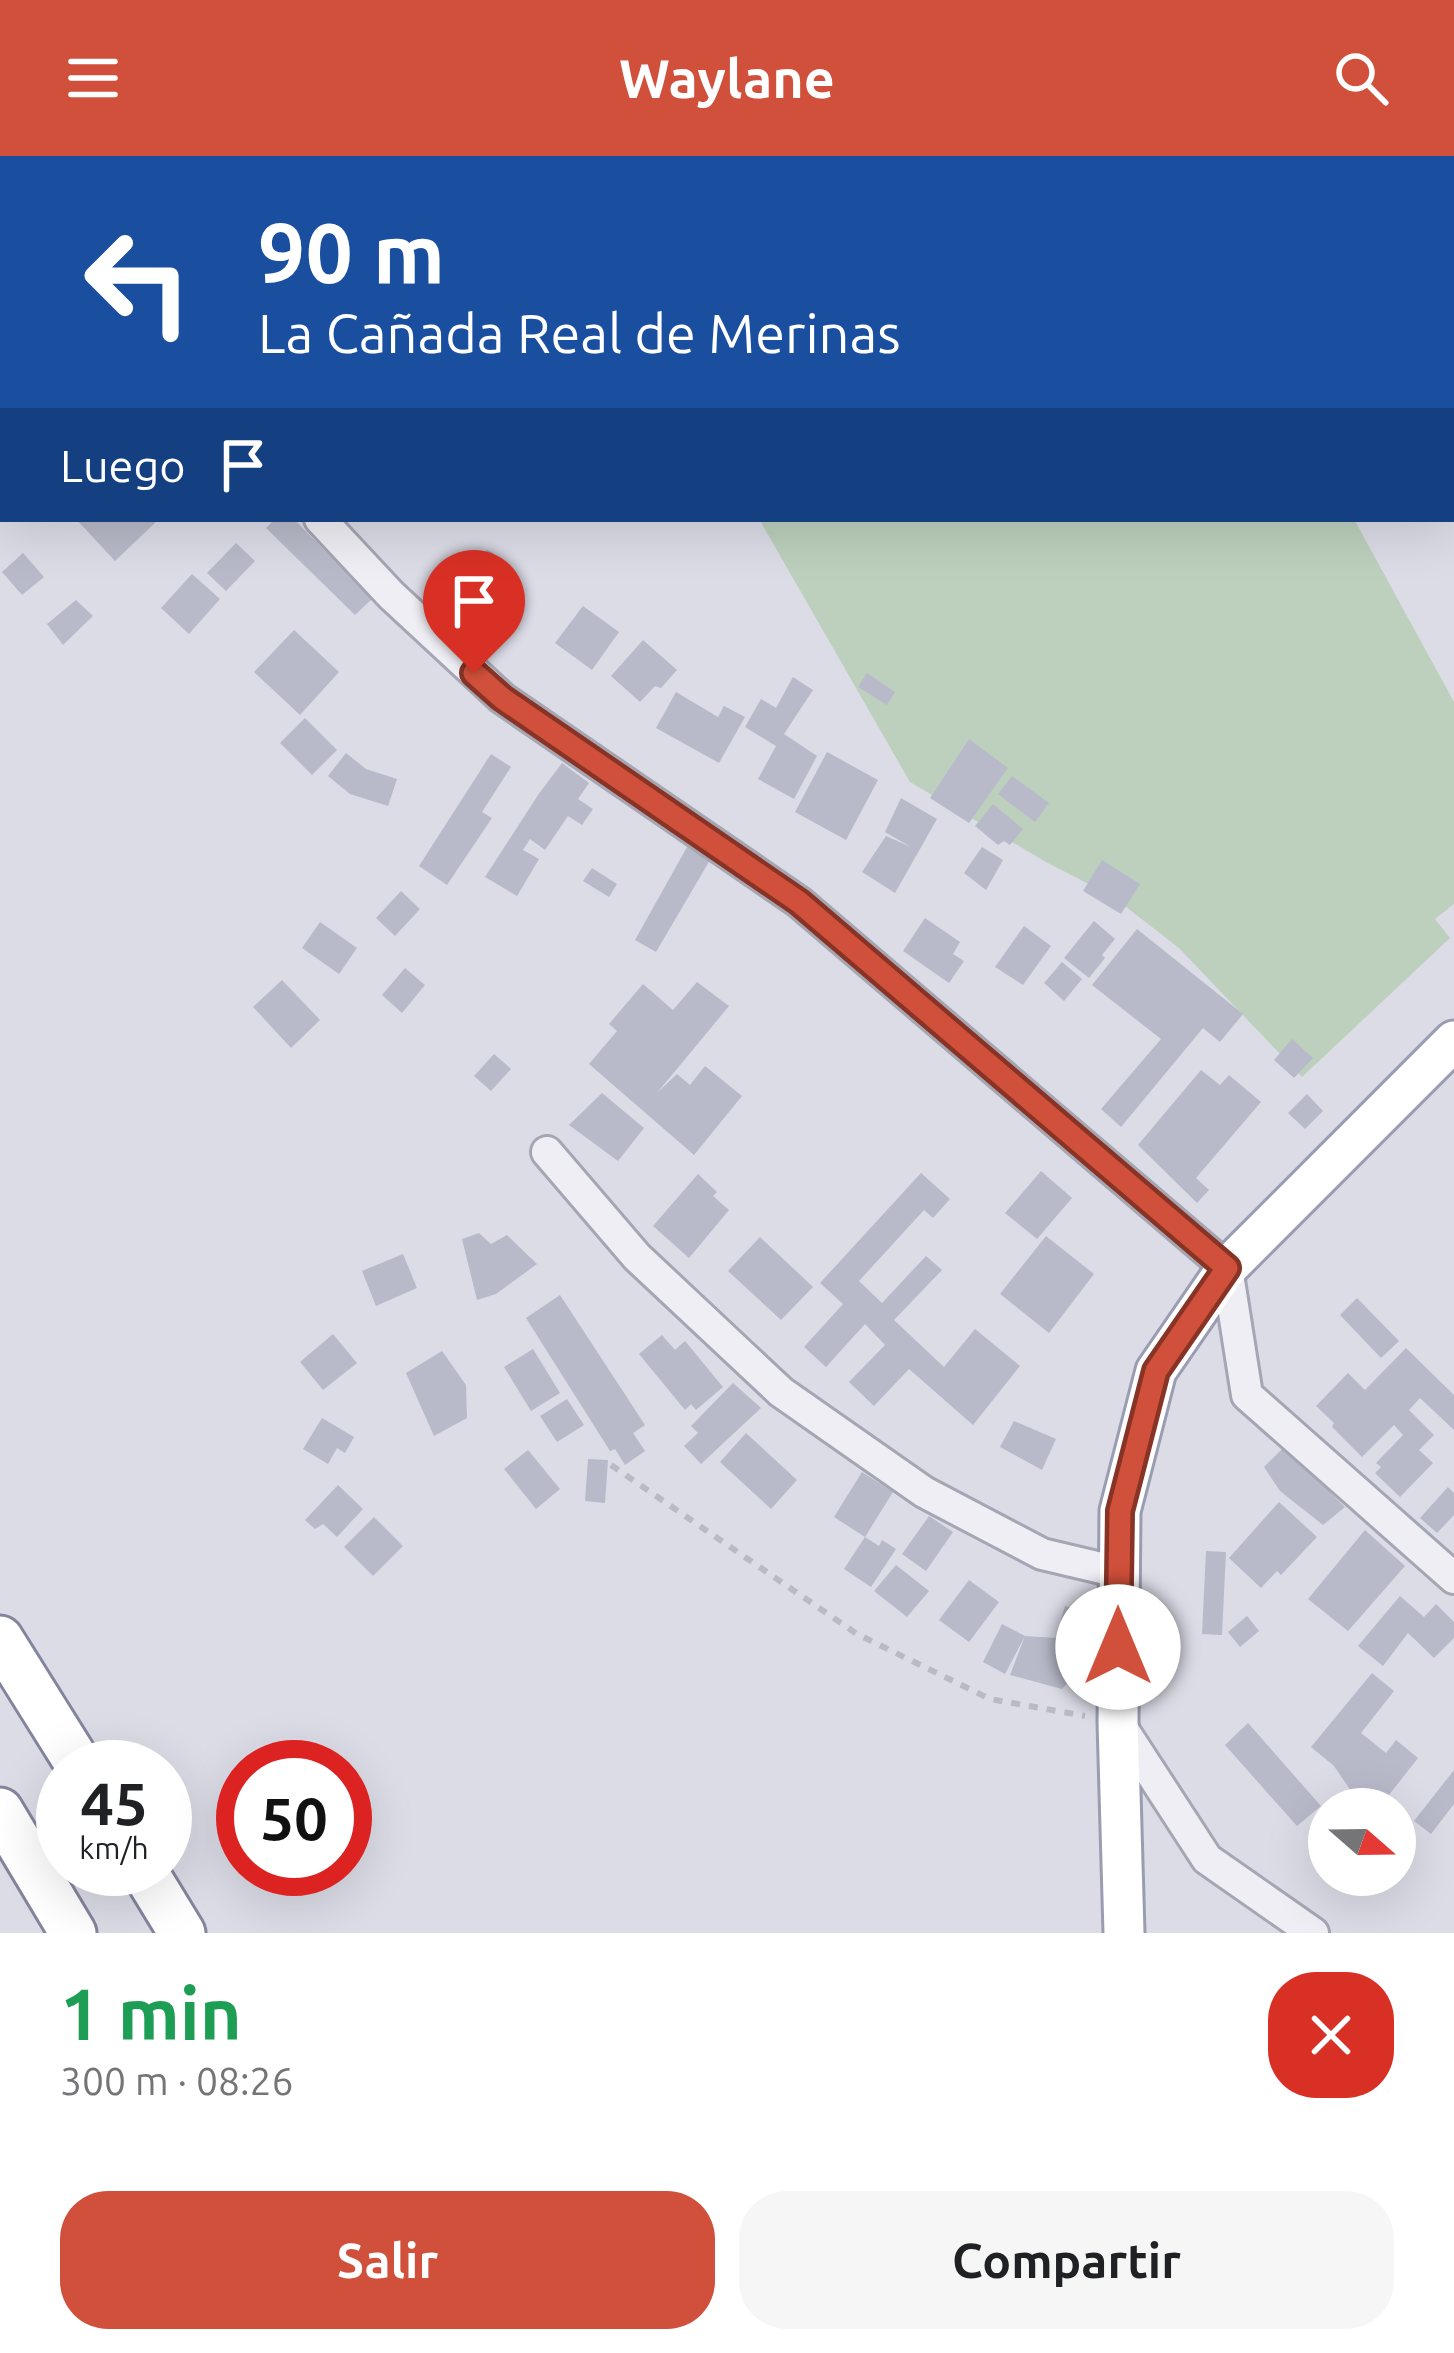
<!DOCTYPE html>
<html lang="es">
<meta charset="utf-8">
<style>
body{margin:0;font-family:Ubuntu,sans-serif;background:#f6f6f6;color:#202124;height:100vh;display:flex;flex-direction:column;font-size:45px;white-space:nowrap}
*{box-sizing:border-box;margin:0}
p{font-size:39px;color:#757577}
.icon{flex:none;width:66px;height:66px;fill:none;stroke:currentColor;stroke-width:2;stroke-linecap:round;stroke-linejoin:round}
.map{position:relative;height:1777px;overflow:hidden}
.drawer{display:flex;flex-direction:column;background:#fff;flex:1}
.drawer>*{flex:none}
.top-card{position:absolute;left:0px;top:0px;width:1455px;height:366px;box-shadow:0 12px 48px #0002;background:#1a4fa0;color:#fff;overflow:hidden}
.needle{width:78px;rotate:110deg}
.fabs{position:absolute;left:1308px;top:1632px;display:grid;gap:24px}
.fabs a{display:grid;place-items:center;width:108px;height:108px;border-radius:50%;background:#fff;box-shadow:0 12px 48px #0002;font-size:60px}
.speed{position:absolute;left:36px;top:1584px;display:flex;gap:24px;font-size:60px;font-weight:700;text-align:center}
.speed>*{display:grid;place-content:center;width:156px;height:156px;border-radius:50%;background:#fff;box-shadow:0 12px 48px #0002;line-height:1}
.speed small{font-size:30px;font-weight:400}
.speed .limit{border:18px solid #d22;background:#fff;color:#111}
.pin{position:absolute;display:grid;place-items:center;width:102px;height:102px;color:#fff;margin:-123px -51px;border-radius:50% 50% 50% 0;rotate:-45deg;box-shadow:0 0 12px #0007}
.pin .icon{rotate:45deg}
.me{position:absolute;width:132px;margin:-66px;rotate:0deg;stroke-linejoin:round;filter:drop-shadow(0 0 9px #0008)}
.turn{display:flex;align-items:center;gap:42px;height:252px;padding:0 60px;font-size:54px}
.turn .icon{width:156px;height:156px;stroke-width:2.5}
.turn b{display:block;font-size:84px;line-height:102px}
.then{display:flex;align-items:center;height:114px;padding:0 60px;background:#0003;gap:24px;font-size:45px}
.round{display:grid;place-items:center;flex:none;width:126px;height:126px;border-radius:48px;background:#f6f6f6}
.summary{display:flex;align-items:center;justify-content:space-between;height:204px;padding:0 60px}
h1{font-size:72px;font-weight:600;line-height:90px;color:#1e9e55}
.action{display:flex;gap:24px;margin-top:auto;padding:24px 60px}
.action a{flex:1;height:138px;border-radius:48px;background:#d0503b;color:#fff;font-size:48px;font-weight:600;line-height:138px;text-align:center}
.action a+a{background:#f6f6f6;color:#202124}
header{display:flex;justify-content:space-between;align-items:center;height:156px;padding:0 60px;background:#d0503b;color:#fff;font-size:54px;font-weight:600}
.map>svg:first-child{display:block}
</style>
<header><svg class="icon" aria-label="menu" viewBox="0 0 24 24"><path d="M4 6h16M4 12h16M4 18h16"/></svg>Waylane<svg class="icon" aria-label="search" viewBox="0 0 24 24"><circle cx="10" cy="10" r="6"/><path d="M15 15l6 6"/></svg></header>
<div class="map">
<svg width="1454" height="1777" viewBox="0 0 1454 1777">
<rect width="100%" height="100%" fill="#dbdce6"/>
<!-- green -->
<path fill="#bcd0bd" d="M 633,0 L 1143,0 L 1145,3 L 628,3 Z
M 759,363 L 1354,363 L 1454,546 L 1454,748 L 1435,763 L 1450,782 L 1302,921 L 1179,792 L 1112,740 L 1046,706 L 910,626 Z"/>
<!-- building -->
<path fill="#b8bac9" d="M 76,363 L 159,363 L 115,405 Z
M 275,363 L 294,363 L 372,443 L 355,459 L 266,372 Z
M 236,387 L 255,405 L 226,435 L 207,417 Z
M 487,394 L 493,397 L 497,405 L 490,412 L 503,423 L 483,447 L 459,426 Z
M 23,397 L 44,421 L 22,439 L 2,416 Z
M 192,418 L 220,443 L 189,478 L 161,452 Z
M 76,444 L 93,460 L 63,489 L 47,468 Z
M 583,450 L 619,476 L 592,514 L 555,487 Z
M 294,474 L 339,516 L 300,559 L 254,516 Z
M 643,484 L 677,514 L 661,532 L 655,530 L 640,546 L 611,520 Z
M 867,517 L 895,536 L 887,549 L 858,531 Z
M 793,521 L 813,534 L 784,578 L 817,600 L 794,643 L 758,623 L 776,590 L 745,571 L 761,543 L 776,552 Z
M 676,536 L 718,561 L 724,550 L 745,561 L 719,607 L 656,572 Z
M 305,562 L 337,594 L 312,619 L 280,587 Z
M 969,583 L 1008,612 L 969,667 L 930,642 Z
M 827,596 L 878,624 L 846,684 L 795,656 Z
M 346,597 L 366,613 L 397,623 L 388,650 L 350,638 L 328,620 Z
M 491,598 L 511,611 L 482,656 L 492,662 L 447,729 L 419,710 Z
M 562,607 L 589,627 L 578,643 L 593,653 L 582,669 L 568,660 L 545,694 L 530,683 L 523,694 L 539,703 L 517,740 L 485,721 L 538,639 Z
M 1012,620 L 1049,647 L 1035,666 L 998,638 Z
M 901,642 L 937,663 L 895,737 L 862,716 L 886,680 L 911,691 L 885,676 Z
M 993,648 L 1023,673 L 1010,689 L 1004,685 L 998,689 L 975,670 Z
M 687,691 L 710,704 L 656,796 L 635,784 Z
M 982,691 L 1003,704 L 986,734 L 964,717 Z
M 1102,704 L 1140,728 L 1121,758 L 1083,735 Z
M 592,712 L 617,728 L 609,741 L 583,725 Z
M 401,735 L 420,753 L 395,780 L 376,762 Z
M 925,762 L 960,786 L 953,798 L 964,805 L 949,827 L 903,795 Z
M 1094,765 L 1115,783 L 1102,799 L 1105,802 L 1089,822 L 1064,802 Z
M 320,766 L 357,792 L 339,818 L 302,792 Z
M 1024,770 L 1051,790 L 1023,829 L 995,811 Z
M 1137,773 L 1243,858 L 1220,886 L 1203,872 L 1121,971 L 1101,953 L 1161,883 L 1092,829 Z
M 1062,806 L 1082,823 L 1064,845 L 1044,827 Z
M 405,812 L 425,829 L 402,857 L 382,839 Z
M 282,824 L 320,864 L 291,892 L 253,851 Z
M 697,826 L 729,850 L 657,937 L 677,918 L 690,929 L 705,910 L 742,940 L 694,999 L 589,908 L 617,875 L 609,868 L 643,828 L 673,854 Z
M 1292,883 L 1313,902 L 1294,922 L 1274,904 Z
M 494,898 L 511,913 L 491,935 L 474,920 Z
M 1201,914 L 1220,929 L 1229,919 L 1261,946 L 1196,1022 L 1209,1034 L 1197,1047 L 1138,989 Z
M 602,937 L 644,972 L 618,1005 L 569,969 Z
M 1307,938 L 1323,955 L 1305,973 L 1288,957 Z
M 1041,1015 L 1072,1042 L 1037,1083 L 1005,1057 Z
M 921,1017 L 950,1043 L 933,1062 L 924,1054 L 859,1125 L 882,1147 L 926,1100 L 942,1114 L 894,1164 L 944,1211 L 975,1173 L 1020,1210 L 973,1269 L 909,1213 L 874,1250 L 849,1226 L 885,1189 L 865,1168 L 826,1211 L 804,1191 L 843,1148 L 820,1127 Z
M 698,1018 L 717,1036 L 713,1040 L 729,1054 L 689,1102 L 653,1070 Z
M 479,1077 L 491,1088 L 507,1079 L 537,1108 L 496,1138 L 477,1144 L 462,1083 Z
M 1046,1080 L 1094,1118 L 1049,1177 L 1000,1138 Z
M 760,1081 L 813,1131 L 781,1164 L 728,1115 Z
M 403,1098 L 417,1132 L 376,1150 L 362,1115 Z
M 560,1139 L 645,1269 L 633,1277 L 645,1295 L 625,1309 L 615,1293 L 610,1295 L 526,1162 Z
M 1357,1142 L 1399,1185 L 1381,1202 L 1340,1159 Z
M 333,1178 L 357,1207 L 323,1234 L 300,1206 Z
M 662,1179 L 675,1194 L 685,1185 L 723,1231 L 696,1254 L 691,1248 L 685,1254 L 639,1198 Z
M 1406,1192 L 1454,1239 L 1454,1274 L 1420,1242 L 1409,1254 L 1434,1279 L 1419,1294 L 1433,1307 L 1400,1341 L 1375,1317 L 1381,1311 L 1376,1307 L 1403,1279 L 1394,1269 L 1362,1301 L 1332,1271 L 1334,1267 L 1316,1250 L 1348,1217 L 1365,1234 Z
M 533,1193 L 560,1237 L 531,1255 L 504,1211 Z
M 442,1195 L 466,1229 L 467,1262 L 434,1280 L 406,1217 Z
M 733,1227 L 761,1252 L 701,1308 L 684,1290 L 698,1277 L 691,1270 Z
M 567,1243 L 584,1269 L 557,1286 L 540,1260 Z
M 322,1262 L 354,1281 L 345,1297 L 337,1292 L 328,1308 L 303,1293 Z
M 1014,1265 L 1056,1283 L 1042,1314 L 1000,1291 Z
M 746,1277 L 797,1324 L 771,1353 L 720,1306 Z
M 1284,1291 L 1345,1351 L 1323,1369 L 1280,1335 L 1264,1311 Z
M 528,1294 L 560,1333 L 536,1353 L 504,1313 Z
M 588,1303 L 608,1304 L 605,1347 L 585,1345 Z
M 862,1316 L 893,1336 L 865,1381 L 834,1361 Z
M 338,1329 L 363,1353 L 337,1381 L 323,1368 L 315,1373 L 305,1364 Z
M 1448,1331 L 1454,1337 L 1454,1359 L 1437,1377 L 1420,1362 Z
M 1279,1346 L 1317,1381 L 1281,1419 L 1277,1415 L 1261,1432 L 1229,1402 Z
M 929,1360 L 953,1376 L 926,1415 L 902,1398 Z
M 374,1361 L 403,1390 L 373,1420 L 344,1391 Z
M 1365,1374 L 1405,1410 L 1348,1475 L 1308,1443 Z
M 865,1381 L 879,1390 L 882,1384 L 896,1393 L 871,1431 L 844,1413 Z
M 1206,1395 L 1226,1396 L 1222,1479 L 1202,1478 Z
M 896,1409 L 929,1435 L 907,1461 L 874,1435 Z
M 969,1424 L 999,1446 L 969,1486 L 939,1464 Z
M 1400,1440 L 1424,1461 L 1436,1448 L 1454,1466 L 1454,1482 L 1434,1502 L 1408,1477 L 1383,1510 L 1358,1490 Z
M 1065,1450 L 1088,1455 L 1080,1514 L 1062,1533 L 1010,1519 L 1025,1480 L 1056,1482 Z
M 1247,1460 L 1259,1475 L 1240,1491 L 1228,1476 Z
M 1002,1468 L 1025,1480 L 1005,1518 L 983,1506 Z
M 1372,1517 L 1394,1535 L 1361,1577 L 1386,1597 L 1396,1584 L 1418,1602 L 1378,1653 L 1361,1653 L 1366,1648 L 1353,1638 L 1334,1610 L 1311,1591 Z
M 1248,1567 L 1321,1650 L 1297,1670 L 1225,1589 Z
M 1454,1614 L 1454,1648 L 1431,1678 L 1414,1665 Z"/>
<g fill="none" stroke-linecap="round" stroke-linejoin="round">
<defs>
<path id="minor" d="M 22,0 L 24,3
M 320,363 L 391,439 L 502,542 L 799,746 L 1227,1112 L 1247,1239 L 1454,1422
M 547,996 L 637,1101 L 781,1236 L 924,1336 L 1042,1398 L 1118,1416
M 1118,1566 L 1207,1703 L 1313,1777"/>
<path id="major" d="M 1124,1777 L 1118,1566 L 1120,1355 L 1156,1215 L 1227,1112 L 1454,885"/>
<path id="highway" d="M 0,1483 L 80,1611
M 0,1655 L 73,1777
M 143,1713 L 182,1777"/>
</defs>
<!-- minor casing -->
<use href="#minor" stroke="#a4a6b3" stroke-width="36"/>
<!-- major casing -->
<use href="#major" stroke="#9a9db2" stroke-width="45"/>
<!-- highway casing -->
<use href="#highway" stroke="#82859d" stroke-width="51"/>
<!-- path -->
<path stroke="#babac4" stroke-width="6" stroke-dasharray="9 9" stroke-linecap="butt" d="M 611,1309 L 857,1478 L 990,1543 L 1085,1560"/>
<!-- minor -->
<use href="#minor" stroke="#eeeef4" stroke-width="30"/>
<!-- major -->
<use href="#major" stroke="#fff" stroke-width="39"/>
<!-- highway -->
<use href="#highway" stroke="#fff" stroke-width="45"/>
</g>
<g fill="none" stroke-linecap="round" stroke-linejoin="round">
<defs>
<path id="route" d="M 474,517 L 502,542 L 799,746 L 1227,1112 L 1156,1215 L 1120,1355 L 1118,1491"/>
</defs>
<!-- route casing -->
<use href="#route" stroke="#873426" stroke-width="30"/>
<!-- route -->
<use href="#route" stroke="#d0503b" stroke-width="21"/>
</g>
</svg>
<div class="fabs">
<a><svg class="needle" viewBox="-14 -14 28 28"><path d="M0-13l5 13h-10z" fill="#e53935"/><path d="M0 13l5-13h-10z" fill="#757577"/></svg></a>
</div>
<div class="speed"><div>45<small>km/h</small></div><div class="limit">50</div></div>
<div class="pin" style="left:474px;top:517px;background:#d93025"><svg class="icon" aria-label="arrive" viewBox="0 0 24 24"><path d="M6 21V4h12l-3 4 3 4H6"/></svg></div>
<svg class="me" style="left:1118px;top:1491px" viewBox="-20 -20 40 40"><circle r="19" fill="#fff"/><path d="M0-13L10 11 0 6-10 11z" fill="#d0503b"/></svg>
<div class="top-card">
<div class="turn"><svg class="icon" aria-label="left" viewBox="0 0 24 24"><path d="M17 20v-9H6M10 6l-5 5 5 5"/></svg><div><b>90 m</b>La Cañada Real de Merinas</div></div>
<div class="then">Luego<svg class="icon" aria-label="arrive" viewBox="0 0 24 24"><path d="M6 21V4h12l-3 4 3 4H6"/></svg></div>
</div>
</div>
<section class="drawer">
<div class="summary"><div><h1>1 min</h1><p>300 m · 08:26</p></div><a class="round" style="background:#d93025;color:#fff"><svg class="icon" aria-label="close" viewBox="0 0 24 24"><path d="M6 6l12 12M18 6L6 18"/></svg></a></div>
<div class="action"><a>Salir</a><a>Compartir</a></div>
</section>
